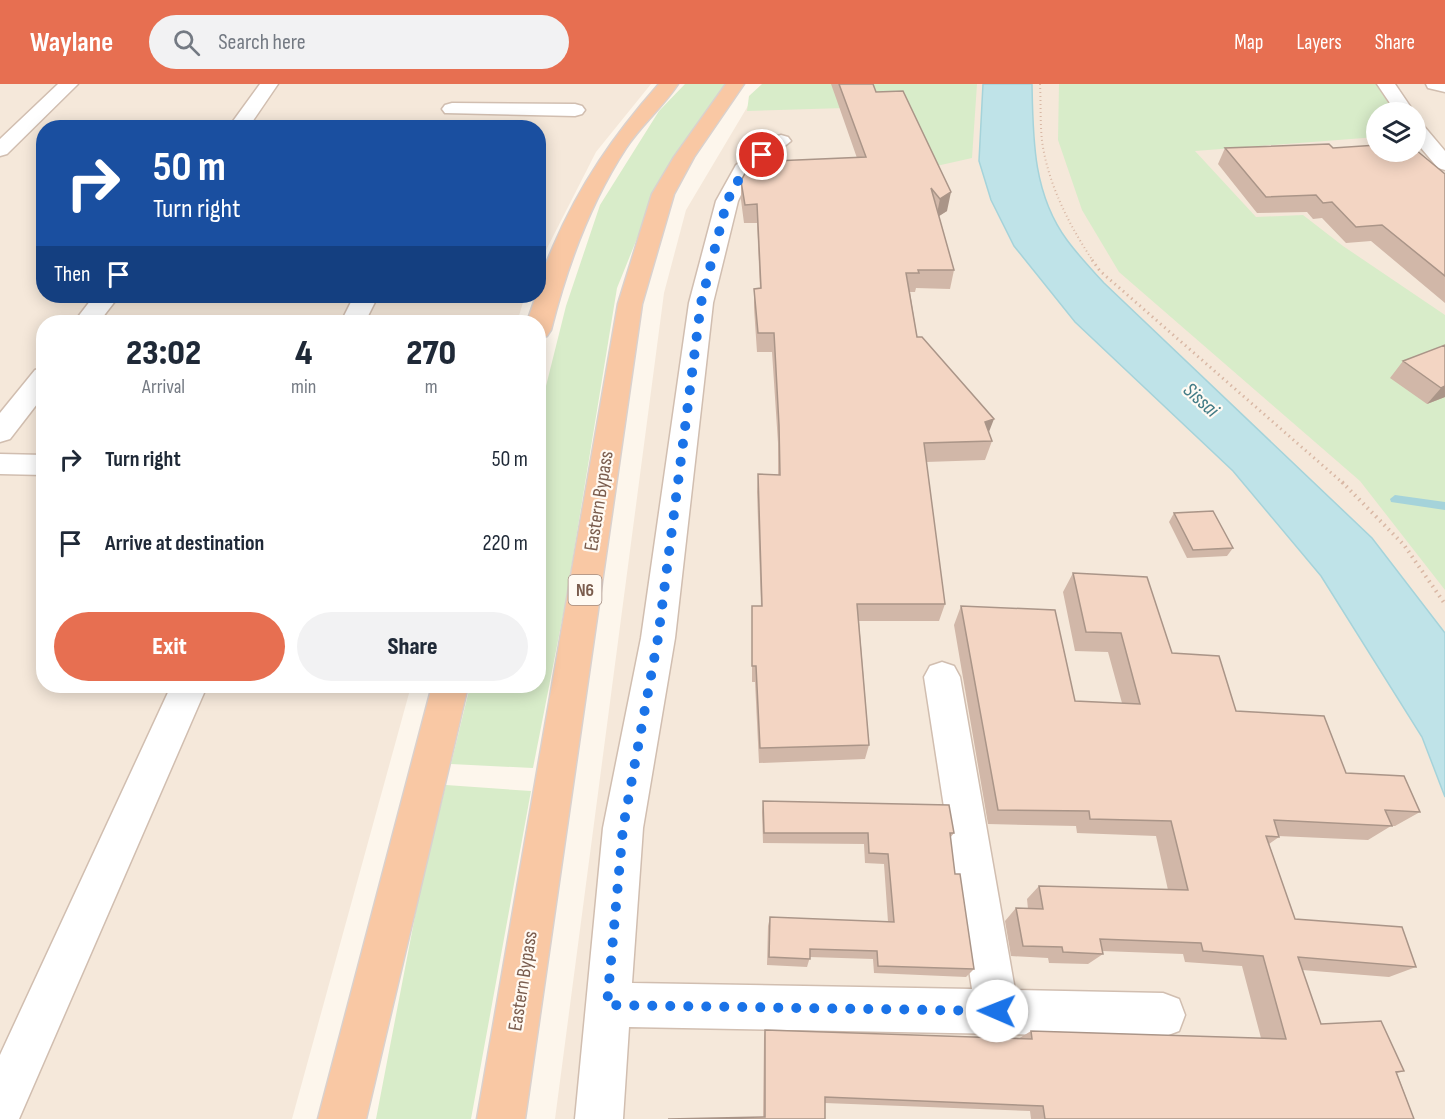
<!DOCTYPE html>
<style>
body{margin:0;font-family:"Sofia Sans Condensed",sans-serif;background:#f2f2f3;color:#1f2937;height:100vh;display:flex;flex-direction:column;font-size:22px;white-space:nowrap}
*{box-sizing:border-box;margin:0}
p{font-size:20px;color:#747a83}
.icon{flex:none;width:33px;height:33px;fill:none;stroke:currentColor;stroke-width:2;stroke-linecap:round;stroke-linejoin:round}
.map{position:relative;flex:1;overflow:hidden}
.side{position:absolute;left:36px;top:231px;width:510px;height:378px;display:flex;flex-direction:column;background:#fff;border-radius:24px;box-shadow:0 3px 15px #0003}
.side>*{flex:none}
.top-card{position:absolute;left:36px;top:36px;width:510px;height:183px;border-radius:24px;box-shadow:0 3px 15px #0003;background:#1a4fa0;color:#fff;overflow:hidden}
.buttons{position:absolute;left:1366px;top:18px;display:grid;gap:12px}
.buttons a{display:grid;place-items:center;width:60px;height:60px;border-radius:50%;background:#fff;box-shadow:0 3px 15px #0003;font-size:30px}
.pin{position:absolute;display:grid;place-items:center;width:51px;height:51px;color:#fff;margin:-26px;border:3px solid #fff;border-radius:50%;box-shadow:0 2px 6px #0007}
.me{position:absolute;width:66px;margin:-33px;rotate:271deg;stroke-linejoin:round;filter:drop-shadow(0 0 4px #0008)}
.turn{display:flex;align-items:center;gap:21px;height:126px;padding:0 18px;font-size:27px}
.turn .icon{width:78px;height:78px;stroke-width:2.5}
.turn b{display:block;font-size:42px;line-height:51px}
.then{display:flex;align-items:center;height:57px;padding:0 18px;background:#0003;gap:12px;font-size:22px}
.eta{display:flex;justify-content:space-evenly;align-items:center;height:102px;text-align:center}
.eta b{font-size:36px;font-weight:800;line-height:42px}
.cta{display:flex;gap:12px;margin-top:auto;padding:12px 18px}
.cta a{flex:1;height:69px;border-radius:36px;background:#e76f51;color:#fff;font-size:24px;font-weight:800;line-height:69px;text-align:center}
.cta a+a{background:#f2f2f3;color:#1f2937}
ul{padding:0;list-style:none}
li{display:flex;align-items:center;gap:18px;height:84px;padding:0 18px}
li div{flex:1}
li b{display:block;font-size:22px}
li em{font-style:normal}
header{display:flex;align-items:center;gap:36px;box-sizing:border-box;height:84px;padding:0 30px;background:#e76f51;color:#fff}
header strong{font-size:28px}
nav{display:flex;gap:33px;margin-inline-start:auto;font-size:21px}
.search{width:420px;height:54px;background:#f2f2f3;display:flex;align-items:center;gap:15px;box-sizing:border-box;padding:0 21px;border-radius:33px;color:#747a83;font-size:22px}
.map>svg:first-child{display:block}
</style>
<header>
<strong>Waylane</strong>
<div class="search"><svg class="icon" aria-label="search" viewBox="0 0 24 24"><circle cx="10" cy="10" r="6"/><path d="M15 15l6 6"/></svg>Search here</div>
<nav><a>Map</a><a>Layers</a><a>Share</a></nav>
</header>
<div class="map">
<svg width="1445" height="1035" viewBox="0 0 1445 1035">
<rect width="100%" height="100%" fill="#fdf6ec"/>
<!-- residential -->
<path fill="#f5e8da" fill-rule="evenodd" d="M 0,0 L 651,0 L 596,68 L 539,180 L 538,44 L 44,44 L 44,212 L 525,212 L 517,238 L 44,238 L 44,602 L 411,602 L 292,1035 L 0,1035 Z
M 766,0 L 1445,0 L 1445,1035 L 555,1035 L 664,209 L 686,126 L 755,10 ZM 1377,28 L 1416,28 L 1416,68 L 1377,68 Z"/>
<!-- green -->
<path fill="#d8ecc9" d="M 685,0 L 727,0 L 721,5 L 653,115 L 617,204 L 566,516 L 533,684 L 451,680 L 470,602 L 538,602 L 539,330 L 566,222 L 600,121 L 659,27 Z
M 762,0 L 977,0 L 972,74 L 932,83 L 910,22 L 747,27 L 749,12 Z
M 1059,0 L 1379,0 L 1394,28 L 1377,28 L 1377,53 L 1195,67 L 1256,133 L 1303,131 L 1343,162 L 1445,231 L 1445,506 L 1360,397 L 1119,188 L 1082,126 L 1058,56 Z
M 446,701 L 531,707 L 471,1035 L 376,1035 L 421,801 Z"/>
<!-- water -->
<path fill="#bfe3e8" stroke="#a5d3da" stroke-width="1.5" d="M 983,0 L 1032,0 C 1033,55 1033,110 1067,156 C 1078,171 1091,185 1104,199 L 1372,454 L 1445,549 L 1445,713 L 1422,653 L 1321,492 L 1233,387 L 1075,238 L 1014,162 L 991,116 L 979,77 Z"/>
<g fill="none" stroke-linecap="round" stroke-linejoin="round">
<!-- stream -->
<path fill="#a5d3da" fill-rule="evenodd" d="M 1395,411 L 1445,418 L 1445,426 L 1391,418 L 1390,415 Z"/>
<defs>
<path id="minor" d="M 58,0 L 78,0 L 7,70 L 0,72 L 0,55 Z
M 260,0 L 278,0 L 248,44 L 228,44 Z
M 1377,0 L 1395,0 L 1414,28 L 1396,28 Z
M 1426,0 L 1445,0 L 1445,8 L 1428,4 Z
M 452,19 L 575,20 L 582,22 L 585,26 L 582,30 L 575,32 L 445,29 L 442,25 L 445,21 Z
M 1416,39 L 1423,41 L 1445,67 L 1445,86 L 1438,84 L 1416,58 Z
M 781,51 L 788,53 L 791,57 L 752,88 L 738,117 L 713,219 L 675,554 L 643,744 L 632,899 L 972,905 L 924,593 L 930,582 L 942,578 L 954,582 L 960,593 L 1015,906 L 1163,909 L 1179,915 L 1185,931 L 1179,947 L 1163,953 L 629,943 L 623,1035 L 575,1035 L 603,744 L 641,554 L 689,219 L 716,117 L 736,81 L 774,53 Z
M 94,212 L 119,212 L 99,238 L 74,238 Z
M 354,212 L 378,212 L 365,238 L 341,238 Z
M 44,283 L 44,311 L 10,355 L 0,358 L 0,329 L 35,286 Z
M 0,370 L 44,371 L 44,391 L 0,390 Z
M 171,602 L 207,602 L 19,1035 L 0,1035 L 0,971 Z"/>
<path id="trunk" d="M 659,0 L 678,0 C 663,23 641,41 626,64 C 590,119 567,182 551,246 L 547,252 L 538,254 L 538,238 L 527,238 L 536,212 L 538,212 C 538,195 547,178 553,163 C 580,100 614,51 659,0 Z
M 726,0 L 744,0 L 694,73 L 674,110 L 642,220 L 525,1035 L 477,1035 L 618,220 L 652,110 L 674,73 Z
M 432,602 L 468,602 L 366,1035 L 318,1035 Z"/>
</defs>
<!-- minor casing -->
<use href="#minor" stroke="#d1beb0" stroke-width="3"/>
<!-- trunk casing -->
<use href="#trunk" stroke="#dad1cd" stroke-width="3"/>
<!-- path-far2 -->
<path stroke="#d9b8a5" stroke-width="2" stroke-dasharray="1 3" stroke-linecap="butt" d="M 1040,0 C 1041,19 1040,38 1042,57 C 1048,100 1069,141 1093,177"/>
<!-- path-far1 -->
<path stroke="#d9b8a5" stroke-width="3" stroke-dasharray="1.5 4" stroke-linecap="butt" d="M 1092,176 L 1100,187 L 1344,400"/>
<!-- path -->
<path stroke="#d9b8a5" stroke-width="4" stroke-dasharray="1.5 4.5" stroke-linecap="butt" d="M 1342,398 L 1404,461 L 1445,520"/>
<!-- minor -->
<use href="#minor" fill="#fff" fill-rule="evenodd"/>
<!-- trunk -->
<use href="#trunk" fill="#f9c8a4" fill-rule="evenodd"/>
</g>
<!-- wall -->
<path fill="#d1b7a8" d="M 831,0 L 873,0 L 876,8 L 947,127 L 939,132 L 954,186 L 950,205 L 916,204 L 915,208 L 910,208 L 917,253 L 989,349 L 992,357 L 985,376 L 926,378 L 945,520 L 939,537 L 859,537 L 869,661 L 865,675 L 759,679 L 755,598 L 752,598 L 752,522 L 761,522 L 757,408 L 758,390 L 778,391 L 778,359 L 772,268 L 757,268 L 754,224 L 754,205 L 760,205 L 757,139 L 744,139 L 741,116 L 741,97 L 857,74 L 836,14 Z
M 1225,64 L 1333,64 L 1445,90 L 1445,219 L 1371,157 L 1346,159 L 1322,134 L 1313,135 L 1307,128 L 1257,129 L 1218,80 Z
M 1445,261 L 1445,313 L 1427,320 L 1390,294 L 1403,277 Z
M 1174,429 L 1233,464 L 1227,472 L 1187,474 L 1169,438 Z
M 1073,489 L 1172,569 L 1236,627 L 1346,689 L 1420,728 L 1395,742 L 1391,742 L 1368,756 L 1278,752 L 1279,753 L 1269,760 L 1295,835 L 1416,883 L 1389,893 L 1302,886 L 1321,940 L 1404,987 L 1397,989 L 1414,1035 L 1031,1035 L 1030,1027 L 825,1019 L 763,1033 L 764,954 L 765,946 L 1018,955 L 1031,947 L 1261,954 L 1242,882 L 1185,878 L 1183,870 L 1102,867 L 1103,870 L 1088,880 L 1049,879 L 1048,874 L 1011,872 L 1005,837 L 1016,824 L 1028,825 L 1027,815 L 1039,802 L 1168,806 L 1156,752 L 1077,749 L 1076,742 L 988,740 L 954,541 L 961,522 L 1075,617 L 1122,619 L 1108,568 L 1075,567 L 1063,508 Z
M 763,717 L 954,749 L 950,754 L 955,790 L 974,885 L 966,893 L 874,889 L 873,875 L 810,873 L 807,883 L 767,881 L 768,842 L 770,833 L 888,838 L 884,780 L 865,779 L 864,760 L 763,759 L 762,728 Z"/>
<!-- shaded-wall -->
<path fill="#aa9588" d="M 951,108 L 947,127 L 936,134 L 940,115 Z
M 1445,302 L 1445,313 L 1427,320 L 1441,304 Z
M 994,335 L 987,353 L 985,338 Z"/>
<!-- building -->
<path fill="#f3d5c3" stroke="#aa9588" stroke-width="1.5" d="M 839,0 L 873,0 L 876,8 L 903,7 L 951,108 L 940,115 L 931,104 L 954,186 L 918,186 L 919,189 L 906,189 L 917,253 L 922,253 L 994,335 L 985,338 L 992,357 L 924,359 L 945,520 L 857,520 L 869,661 L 760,664 L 756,582 L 752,582 L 752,522 L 762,522 L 758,390 L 780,391 L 779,341 L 774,249 L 758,249 L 754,205 L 761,204 L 757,120 L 745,121 L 741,97 L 751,78 L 866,73 Z
M 1329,60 L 1333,64 L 1377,61 L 1377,68 L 1416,68 L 1416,66 L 1445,90 L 1445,192 L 1382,141 L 1356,143 L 1332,118 L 1323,119 L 1316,111 L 1266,113 L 1225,64 Z
M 1445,261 L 1445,302 L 1441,304 L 1403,277 Z
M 1213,427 L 1233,464 L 1193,466 L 1174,429 Z
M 1073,489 L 1147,493 L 1172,569 L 1219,572 L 1236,627 L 1324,632 L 1346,689 L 1404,692 L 1420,728 L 1385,726 L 1392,742 L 1274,736 L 1279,753 L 1266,752 L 1295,835 L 1402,843 L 1416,883 L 1298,873 L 1321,940 L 1381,937 L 1404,987 L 1396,988 L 1414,1035 L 1045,1035 L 1043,1022 L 825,1013 L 825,1035 L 668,1035 L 765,1033 L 765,946 L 1032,955 L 1031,947 L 1286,955 L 1263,872 L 1203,867 L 1201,859 L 1100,855 L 1103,870 L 1063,868 L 1062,863 L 1023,862 L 1016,824 L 1043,825 L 1039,802 L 1188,806 L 1171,737 L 1090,735 L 1089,727 L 998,726 L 961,522 L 1055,526 L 1075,617 L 1140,620 L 1121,549 L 1086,548 Z
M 763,717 L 949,721 L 954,749 L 950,749 L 955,790 L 960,790 L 974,885 L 878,882 L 877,867 L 810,865 L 810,875 L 769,873 L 770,833 L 894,838 L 888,770 L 869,769 L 868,749 L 764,749 Z"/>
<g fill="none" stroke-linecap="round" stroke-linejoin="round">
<!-- route -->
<path stroke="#1a73e8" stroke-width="10" stroke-dasharray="0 18" d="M 762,71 L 744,86 L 727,117 L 701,219 L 658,554 L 623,744 L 607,921 L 997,927"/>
</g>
<g text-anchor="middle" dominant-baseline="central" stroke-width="4.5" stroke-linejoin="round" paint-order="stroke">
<!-- shield labels -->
<rect fill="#fffaf3" stroke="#a28b7f" stroke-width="1.5" x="568.5" y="491" width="33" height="30" rx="4.5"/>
<g font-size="18" font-weight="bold" fill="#7a5c4d">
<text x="585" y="506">N6</text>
</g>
<!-- street labels -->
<g font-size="20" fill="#7a5c4d" stroke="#fffaf3">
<text transform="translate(599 417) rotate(-81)">Eastern Bypass</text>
<text transform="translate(523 897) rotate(-81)">Eastern Bypass</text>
</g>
<!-- water labels -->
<g font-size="21" font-style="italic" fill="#437c86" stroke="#fffaf3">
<text transform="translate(1201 316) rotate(42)">Sissai</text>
</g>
</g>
</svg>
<div class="buttons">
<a><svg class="icon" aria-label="layers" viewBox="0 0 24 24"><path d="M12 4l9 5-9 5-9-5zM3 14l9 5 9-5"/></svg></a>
</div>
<div class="pin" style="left:762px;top:71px;background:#d93025"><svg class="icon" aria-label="arrive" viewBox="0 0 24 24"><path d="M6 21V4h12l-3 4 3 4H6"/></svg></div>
<svg class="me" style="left:997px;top:927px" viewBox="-20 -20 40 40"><circle r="19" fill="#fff"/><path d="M0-13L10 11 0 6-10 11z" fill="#1a73e8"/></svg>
<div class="top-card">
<div class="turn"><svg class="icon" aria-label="right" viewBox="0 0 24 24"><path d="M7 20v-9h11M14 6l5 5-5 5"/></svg><div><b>50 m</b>Turn right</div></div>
<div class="then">Then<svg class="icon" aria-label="arrive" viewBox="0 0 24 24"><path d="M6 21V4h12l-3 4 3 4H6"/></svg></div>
</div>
<section class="side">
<div class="eta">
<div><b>23:02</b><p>Arrival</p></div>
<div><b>4</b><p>min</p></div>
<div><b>270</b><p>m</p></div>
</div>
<ul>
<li><svg class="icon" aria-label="right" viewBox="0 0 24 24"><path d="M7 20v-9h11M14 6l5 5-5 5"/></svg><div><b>Turn right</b></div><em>50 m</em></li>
<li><svg class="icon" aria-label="arrive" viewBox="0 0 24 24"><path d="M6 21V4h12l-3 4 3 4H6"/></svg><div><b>Arrive at destination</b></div><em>220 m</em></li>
</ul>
<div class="cta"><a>Exit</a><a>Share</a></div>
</section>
</div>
